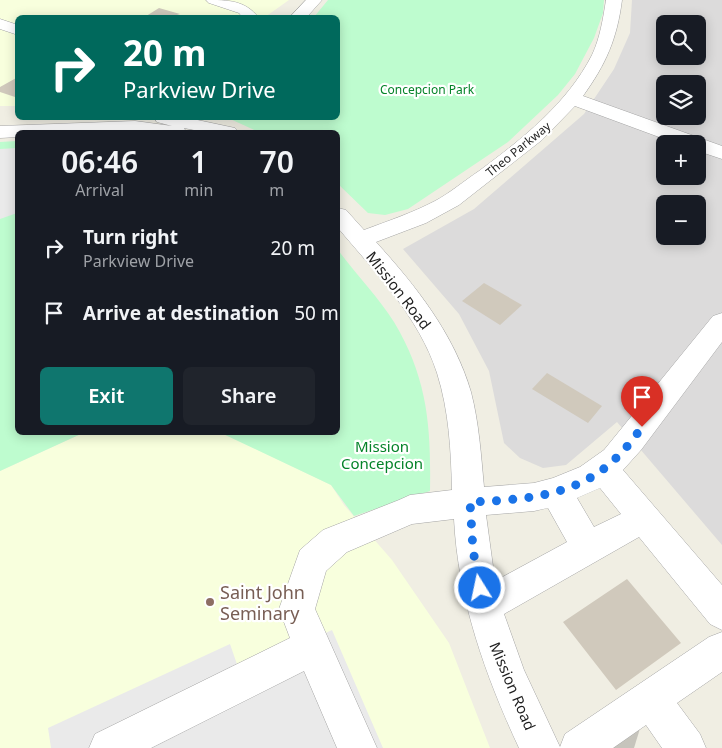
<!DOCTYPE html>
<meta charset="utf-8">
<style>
body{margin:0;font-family:"Noto Sans",sans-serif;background:#20242c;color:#f1f3f6;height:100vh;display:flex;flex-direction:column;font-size:19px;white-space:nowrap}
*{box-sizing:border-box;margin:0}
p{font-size:16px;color:#9ea1a6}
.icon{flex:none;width:28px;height:28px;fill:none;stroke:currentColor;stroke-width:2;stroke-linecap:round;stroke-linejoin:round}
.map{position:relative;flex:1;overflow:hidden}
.drawer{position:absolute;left:15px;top:130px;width:325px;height:305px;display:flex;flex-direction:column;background:#171b24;border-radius:8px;box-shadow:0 2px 12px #0003}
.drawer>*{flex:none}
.guide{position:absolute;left:15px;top:15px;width:325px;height:105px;border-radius:8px;box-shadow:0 2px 12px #0003;background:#00695c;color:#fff;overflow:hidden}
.buttons{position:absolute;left:656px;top:15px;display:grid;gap:10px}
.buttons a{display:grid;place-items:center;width:50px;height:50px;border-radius:8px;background:#171b24;box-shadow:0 2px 12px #0003;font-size:25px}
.pin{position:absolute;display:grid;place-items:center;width:42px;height:42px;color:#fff;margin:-51px -21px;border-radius:50% 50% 50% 0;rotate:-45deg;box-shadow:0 0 5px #0007}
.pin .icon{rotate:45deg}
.me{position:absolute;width:55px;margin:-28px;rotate:350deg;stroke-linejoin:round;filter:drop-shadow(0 0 4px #0008)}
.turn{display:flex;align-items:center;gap:18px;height:105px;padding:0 25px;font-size:22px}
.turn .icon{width:65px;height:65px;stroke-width:2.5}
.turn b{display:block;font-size:35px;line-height:42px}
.eta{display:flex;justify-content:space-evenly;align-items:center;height:85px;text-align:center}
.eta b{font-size:30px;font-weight:600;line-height:35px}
.button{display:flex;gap:10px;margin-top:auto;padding:10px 25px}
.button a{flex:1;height:58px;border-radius:8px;background:#0f766e;color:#fff;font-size:20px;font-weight:600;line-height:58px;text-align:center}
.button a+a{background:#20242c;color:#f1f3f6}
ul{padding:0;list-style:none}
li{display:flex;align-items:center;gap:15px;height:65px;padding:0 25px}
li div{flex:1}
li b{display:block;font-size:19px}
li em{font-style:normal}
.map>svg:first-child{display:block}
</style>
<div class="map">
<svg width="722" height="748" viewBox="0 0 722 748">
<rect width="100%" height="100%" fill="#f0eee3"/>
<!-- residential -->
<path fill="#dcdbdb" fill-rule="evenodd" d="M 632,0 L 722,0 L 722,545 L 617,422 L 566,465 L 543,468 L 520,458 L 504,443 L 489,371 L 459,314 L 403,249 L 474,209 L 584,114 L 614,69 L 630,33 ZM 665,24 L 698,24 L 698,56 L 665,56 ZM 665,84 L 698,84 L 698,116 L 665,116 ZM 665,144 L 698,144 L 698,176 L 665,176 ZM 665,204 L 698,204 L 698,236 L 665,236 Z"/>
<!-- education -->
<path fill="#f8ffdd" d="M 0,0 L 289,0 L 265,17 L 18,18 L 17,106 L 0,106 Z
M 221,432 L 331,485 L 344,505 L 392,560 L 449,643 L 490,748 L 0,748 L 0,471 L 83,433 Z"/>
<!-- park -->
<path fill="#befccf" d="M 328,0 L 604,0 L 603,13 L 594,38 L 575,74 L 558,95 L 508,142 L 408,209 L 385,215 L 368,213 L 338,184 L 338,132 L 259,132 L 228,118 L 338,118 L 338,18 L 314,17 Z
M 17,141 L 18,432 L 83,433 L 0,471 L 0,142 Z
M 338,250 C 355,273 379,298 394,322 C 428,379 431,427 430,491 L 354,516 L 331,485 L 221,433 L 338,432 Z"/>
<!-- parking -->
<path fill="#eaeaea" d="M 17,148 L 17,213 L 0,219 L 0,149 Z
M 332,630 L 383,748 L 51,748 L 48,728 L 230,644 L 240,673 Z"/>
<!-- building -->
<path fill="#d0c9bc" d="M 159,8 L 180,14 L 177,15 L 182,18 L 143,18 Z
M 18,77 L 18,98 L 0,92 L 0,87 Z
M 484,283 L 522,305 L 500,325 L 462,301 Z
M 547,373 L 602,406 L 588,423 L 532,389 Z
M 627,579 L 681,643 L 616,690 L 563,622 Z"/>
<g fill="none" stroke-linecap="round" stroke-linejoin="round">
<!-- minor-tunnel -->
<path stroke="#c6c4bc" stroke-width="35" stroke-dasharray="35 18" stroke-linecap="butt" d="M 602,733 L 651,748"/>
<defs>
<path id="minor" d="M 206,0 C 228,0 245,0 259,18 L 243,18 L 239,13 L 209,3 Z
M 306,0 L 322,0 L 306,18 L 289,18 Z
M 606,0 L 622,0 C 617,39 606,64 583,96 L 722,146 L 722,159 L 698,151 L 698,144 L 678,144 L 575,106 L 542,140 L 459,205 L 426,223 L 376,242 C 416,286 454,334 471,392 C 479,423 481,455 484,487 L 534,483 L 553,478 L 580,467 L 604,450 L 713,316 L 722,313 L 722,342 L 641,450 L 623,470 L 722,585 L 722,630 L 710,624 L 639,537 L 504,614 L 524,670 L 560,747 L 565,734 L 709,637 L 722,632 L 722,672 L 677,703 L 700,734 L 706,748 L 662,748 L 646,725 L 613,748 L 519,748 C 485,675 458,599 454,519 L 412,524 L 347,552 L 326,571 L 315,609 L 377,748 L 337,748 L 304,671 L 151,748 L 89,748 L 95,734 L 290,638 L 279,609 L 300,550 L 323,530 L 399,500 L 410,495 L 452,490 C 451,450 449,411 437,373 C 419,317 375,272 338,228 L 338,208 L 346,210 L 364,230 C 388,221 412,213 435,201 C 450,193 464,181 479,171 C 522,139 567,104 592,55 C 600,38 603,19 606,0 ZM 600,488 L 621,514 L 594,527 L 577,498 ZM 548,508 L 567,542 L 495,581 L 486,515 L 534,511 Z
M 0,19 L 18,25 L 18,35 L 0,29 Z
M 154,118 L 188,118 L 235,128 L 238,132 L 204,132 L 184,128 L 186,132 L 18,132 L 18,137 L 0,138 L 0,126 L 135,121 L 172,126 L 157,122 Z"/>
</defs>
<!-- minor casing -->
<use href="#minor" stroke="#a5a5a5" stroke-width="1"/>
<!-- minor -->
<use href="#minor" fill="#fff" fill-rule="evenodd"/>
</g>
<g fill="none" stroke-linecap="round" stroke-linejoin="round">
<!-- route -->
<path stroke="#1a73e8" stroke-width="9" stroke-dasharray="0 16.2" d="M 480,588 L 473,550 L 470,502 C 520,500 577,497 615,459 C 625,450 634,438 642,427"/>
</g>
<!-- markers -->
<circle fill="#8d6e63" stroke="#fff" stroke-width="2" cx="210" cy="602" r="5"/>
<g text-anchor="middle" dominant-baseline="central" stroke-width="4.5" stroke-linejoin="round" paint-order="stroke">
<!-- far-park labels -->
<g font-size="12" fill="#058329" stroke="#fff">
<text x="427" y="89">Concepcion Park</text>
</g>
<!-- far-street labels -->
<g font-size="12" fill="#1e1e1e" stroke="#fff">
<text transform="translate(518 149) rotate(-39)">Theo Parkway</text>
</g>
<!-- street labels -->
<g font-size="15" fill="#1e1e1e" stroke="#fff">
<text transform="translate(399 290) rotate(52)">Mission Road</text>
<text transform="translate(513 686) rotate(67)">Mission Road</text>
</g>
<!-- park labels -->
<g font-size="15" fill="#058329" stroke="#fff">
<text x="382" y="446">Mission<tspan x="382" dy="17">Concepcion</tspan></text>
</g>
<!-- near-education labels -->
<g font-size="18" fill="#785e54" stroke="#fff" text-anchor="start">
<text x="220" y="592">Saint John<tspan x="220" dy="21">Seminary</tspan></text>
</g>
</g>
</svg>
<div class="buttons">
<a><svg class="icon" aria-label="search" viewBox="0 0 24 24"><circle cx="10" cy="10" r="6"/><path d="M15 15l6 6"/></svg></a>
<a><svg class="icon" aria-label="layers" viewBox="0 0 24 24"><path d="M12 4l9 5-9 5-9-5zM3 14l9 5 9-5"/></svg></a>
<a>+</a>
<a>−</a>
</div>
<div class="pin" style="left:642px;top:427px;background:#d93025"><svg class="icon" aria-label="arrive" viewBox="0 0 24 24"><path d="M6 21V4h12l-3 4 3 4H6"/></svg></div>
<svg class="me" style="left:480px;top:588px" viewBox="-20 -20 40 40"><circle r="17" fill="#1a73e8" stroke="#fff" stroke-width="3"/><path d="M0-11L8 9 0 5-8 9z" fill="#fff"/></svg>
<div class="guide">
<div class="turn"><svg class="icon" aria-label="right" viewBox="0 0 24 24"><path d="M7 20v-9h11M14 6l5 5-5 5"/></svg><div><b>20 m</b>Parkview Drive</div></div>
</div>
<section class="drawer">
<div class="eta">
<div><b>06:46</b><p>Arrival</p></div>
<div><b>1</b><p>min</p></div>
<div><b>70</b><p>m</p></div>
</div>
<ul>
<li><svg class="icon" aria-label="right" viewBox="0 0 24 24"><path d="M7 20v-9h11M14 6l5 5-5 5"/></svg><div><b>Turn right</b><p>Parkview Drive</p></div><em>20 m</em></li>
<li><svg class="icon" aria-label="arrive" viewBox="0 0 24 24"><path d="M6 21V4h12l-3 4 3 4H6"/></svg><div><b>Arrive at destination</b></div><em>50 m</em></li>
</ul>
<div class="button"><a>Exit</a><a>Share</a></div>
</section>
</div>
